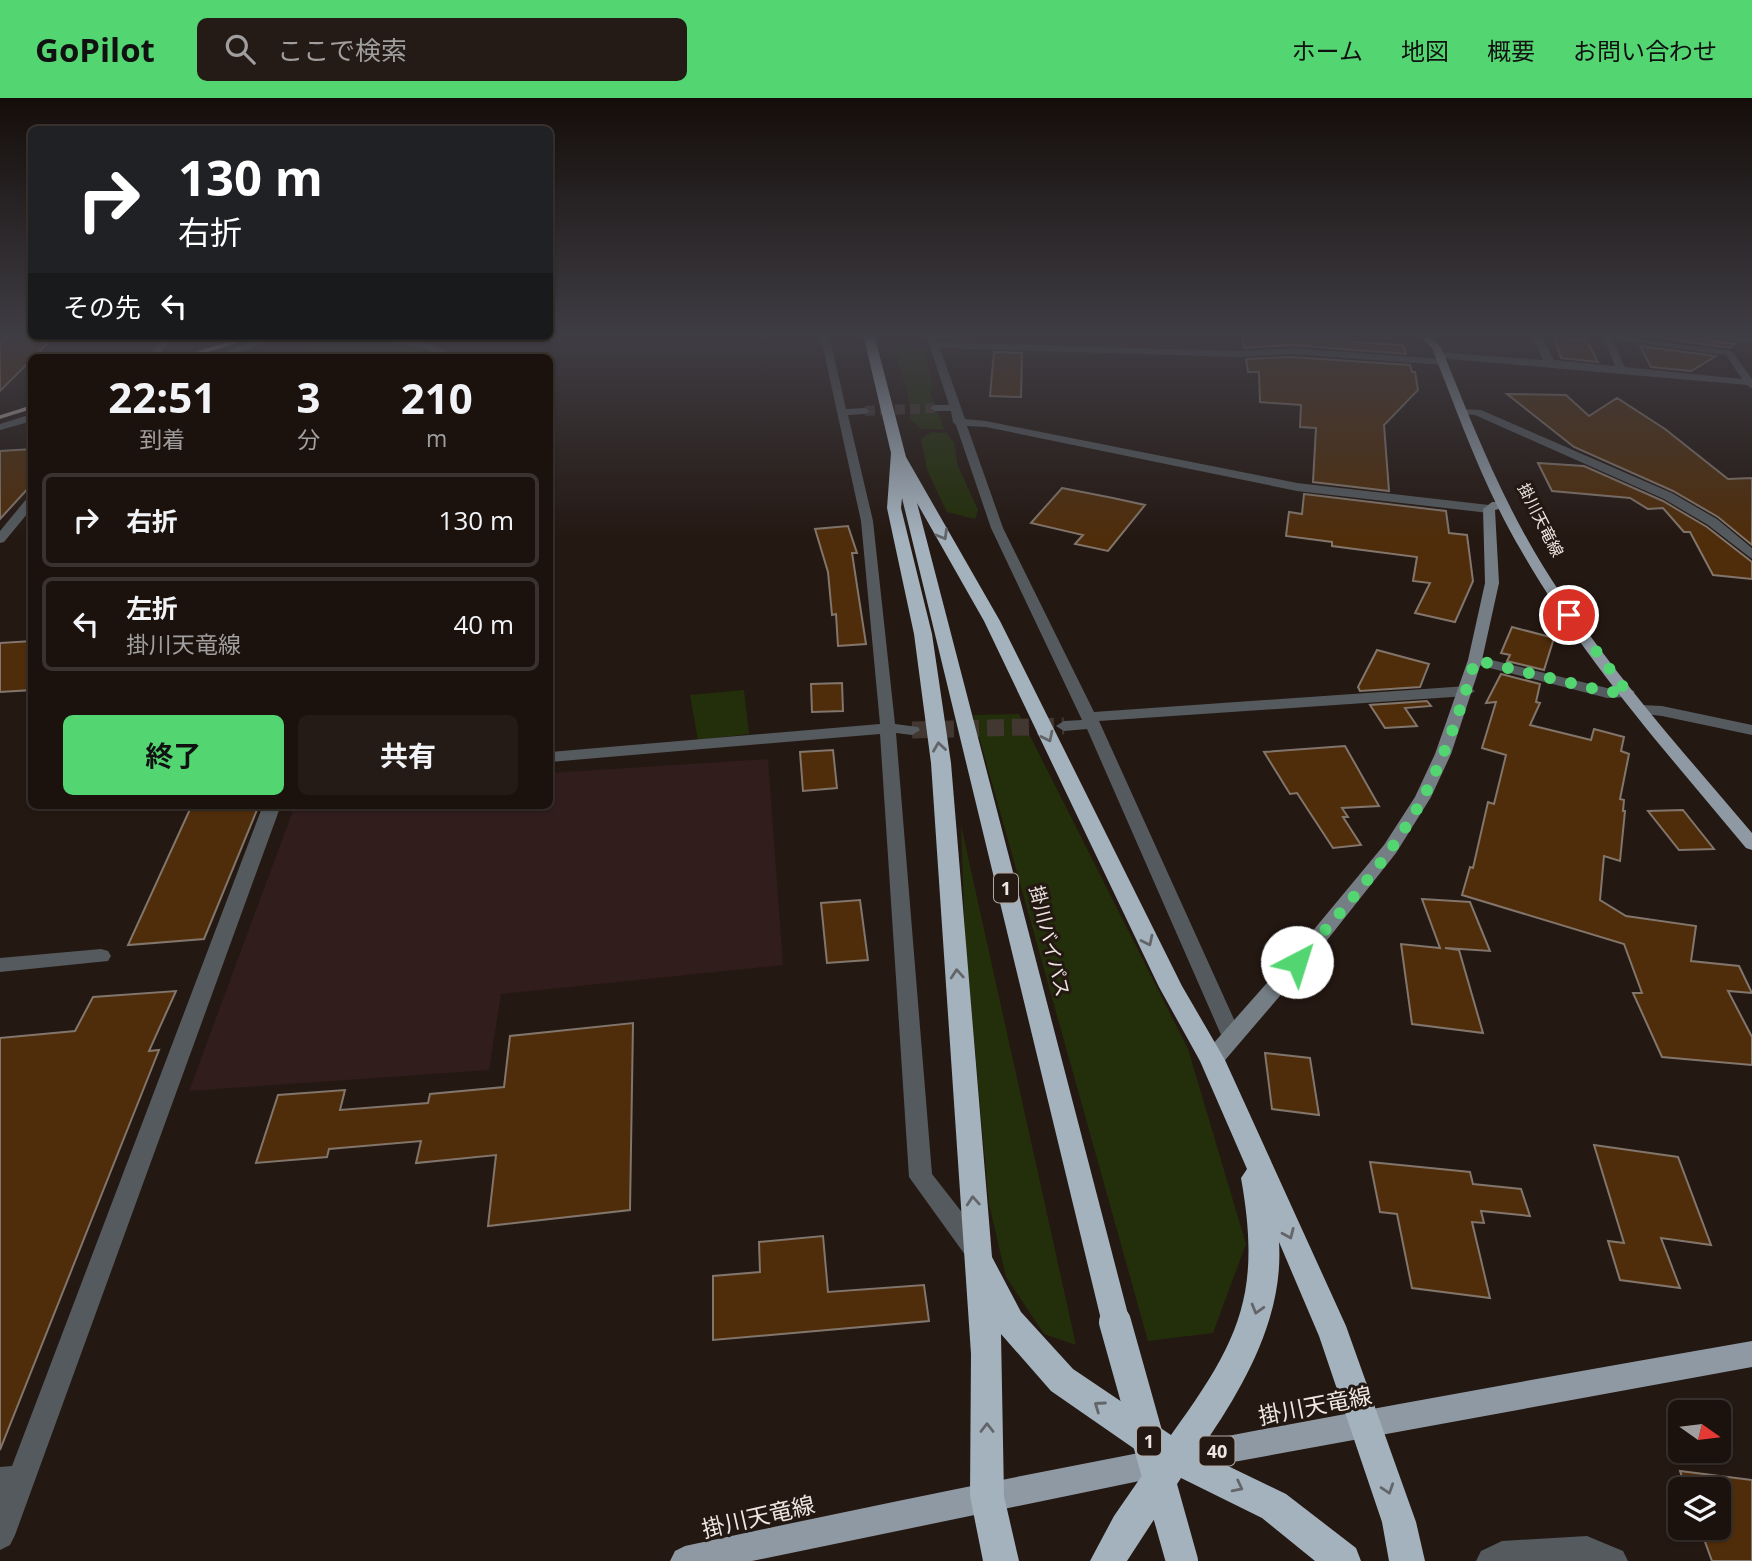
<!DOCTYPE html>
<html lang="ja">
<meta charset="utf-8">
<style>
body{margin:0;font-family:"Open Sans","Noto Sans JP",sans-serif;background:#241b17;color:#f1f3f6;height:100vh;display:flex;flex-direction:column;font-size:26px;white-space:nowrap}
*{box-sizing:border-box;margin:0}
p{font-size:23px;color:#a09e9e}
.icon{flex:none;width:38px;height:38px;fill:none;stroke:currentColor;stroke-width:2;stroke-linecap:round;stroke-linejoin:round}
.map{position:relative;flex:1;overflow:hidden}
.drawer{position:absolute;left:28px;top:256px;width:525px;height:455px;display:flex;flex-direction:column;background:#1b120e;border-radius:10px;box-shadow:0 2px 5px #0004,0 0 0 2px #39322e}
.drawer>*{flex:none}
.banner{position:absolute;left:28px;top:28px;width:525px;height:214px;border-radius:10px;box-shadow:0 2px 5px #0004,0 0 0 2px #39322e;background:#202124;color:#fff;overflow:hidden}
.needle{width:46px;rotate:104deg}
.tools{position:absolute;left:1668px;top:1302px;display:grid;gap:14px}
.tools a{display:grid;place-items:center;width:63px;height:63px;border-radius:10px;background:#1b120e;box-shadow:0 2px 5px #0004,0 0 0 2px #39322e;font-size:35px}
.pin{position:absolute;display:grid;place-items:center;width:60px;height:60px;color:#fff;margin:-30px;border:4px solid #fff;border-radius:50%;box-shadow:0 2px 7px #0007}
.me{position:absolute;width:77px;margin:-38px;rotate:40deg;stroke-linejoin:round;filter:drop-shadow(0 0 5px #0008)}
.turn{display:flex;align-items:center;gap:24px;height:147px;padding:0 35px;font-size:32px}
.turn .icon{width:91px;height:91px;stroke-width:2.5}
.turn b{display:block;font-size:49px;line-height:60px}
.then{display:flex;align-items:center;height:66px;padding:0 35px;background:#0003;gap:14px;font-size:26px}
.eta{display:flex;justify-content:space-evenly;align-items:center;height:119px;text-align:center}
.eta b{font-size:42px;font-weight:700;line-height:49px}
.cta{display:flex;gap:14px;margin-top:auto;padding:14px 35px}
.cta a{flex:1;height:80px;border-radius:10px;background:#53d672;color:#111;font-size:28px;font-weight:700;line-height:80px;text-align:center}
.cta a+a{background:#241b17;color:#f1f3f6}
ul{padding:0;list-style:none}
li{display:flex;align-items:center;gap:21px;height:94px;margin:0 14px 10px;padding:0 21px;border:4px solid #39322e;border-radius:10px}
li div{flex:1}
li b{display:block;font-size:26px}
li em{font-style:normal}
header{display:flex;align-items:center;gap:42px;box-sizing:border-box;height:98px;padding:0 35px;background:#53d672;color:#111}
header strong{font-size:33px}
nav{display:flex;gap:38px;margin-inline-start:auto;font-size:24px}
.search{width:490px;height:63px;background:#241b17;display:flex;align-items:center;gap:18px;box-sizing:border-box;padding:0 24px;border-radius:10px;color:#a09e9e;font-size:26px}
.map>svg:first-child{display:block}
</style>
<header>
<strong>GoPilot</strong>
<div class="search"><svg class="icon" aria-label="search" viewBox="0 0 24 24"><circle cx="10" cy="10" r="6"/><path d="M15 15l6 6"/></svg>ここで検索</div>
<nav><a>ホーム</a><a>地図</a><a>概要</a><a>お問い合わせ</a></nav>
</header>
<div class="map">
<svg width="1752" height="1463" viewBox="0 0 1752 1463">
<rect width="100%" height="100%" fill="#241812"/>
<!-- education -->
<path fill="#301d1c" d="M 768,661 L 783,867 L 501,896 L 489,972 L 189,993 L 295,707 L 550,707 L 550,675 Z"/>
<!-- green -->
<path fill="#232f0a" d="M 238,238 L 274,238 L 209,259 L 171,259 Z
M 319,238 C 362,238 408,244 449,258 L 305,259 Z
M 905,245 L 924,250 L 933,290 L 930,294 L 944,331 L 921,331 L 910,321 C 910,314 910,306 908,298 C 905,281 896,268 896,249 Z
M 931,334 L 947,335 L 954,345 L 958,368 L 978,412 L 975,421 L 947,414 L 927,372 L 921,341 Z
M 744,592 L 749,636 L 698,642 L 690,597 Z
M 1019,616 L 1188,951 L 1246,1146 L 1213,1235 L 1148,1243 L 973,617 Z
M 961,727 L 1076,1247 L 1044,1236 L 1006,1179 L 989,1106 L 965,841 Z"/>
<!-- building -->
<path fill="#4f2d0b" stroke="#82756b" stroke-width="2" d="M 10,236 L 55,238 L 0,293 L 0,244 Z
M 1322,236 L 1349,237 L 1352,244 L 1403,247 L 1406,256 L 1291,247 L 1244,250 L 1242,237 L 1323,238 Z
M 1633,236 L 1663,236 L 1735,246 L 1729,250 Z
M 1554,240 L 1587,243 L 1598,264 L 1561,260 Z
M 1640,248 L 1716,258 L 1691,273 L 1651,269 Z
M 994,254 L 1022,255 L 1021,299 L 990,298 Z
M 1291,259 L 1410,267 L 1412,274 L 1415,274 L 1418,292 L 1384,327 L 1389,393 L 1313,384 L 1316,330 L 1300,329 L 1301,307 L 1260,304 L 1259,274 L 1248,274 L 1246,261 Z
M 1507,296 L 1566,297 L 1589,318 L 1617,300 L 1665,331 L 1728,381 L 1752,380 L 1752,447 L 1718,419 L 1673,393 L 1574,349 Z
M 32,351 L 32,386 L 0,421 L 0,353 Z
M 1538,365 L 1584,368 L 1663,403 L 1707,429 L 1752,464 L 1752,481 L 1713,477 L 1690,434 L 1684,434 L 1663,410 L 1648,411 L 1630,400 L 1552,393 Z
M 1062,390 L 1113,400 L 1145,407 L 1108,453 L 1075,446 L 1083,437 L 1031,425 Z
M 1304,396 L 1446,413 L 1449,435 L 1467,437 L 1473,483 L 1455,524 L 1415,515 L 1430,485 L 1413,483 L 1417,459 L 1332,448 L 1332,444 L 1286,438 L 1289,414 L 1302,416 Z
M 848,428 L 857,455 L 852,455 L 866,546 L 838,548 L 836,516 L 832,517 L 828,474 L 815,431 Z
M 1512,529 L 1554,540 L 1544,572 L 1507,563 L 1510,557 L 1501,555 Z
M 32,543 L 32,592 L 0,594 L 0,545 Z
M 1377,552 L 1429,566 L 1420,589 L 1360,593 L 1358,589 Z
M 1501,576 L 1540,586 L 1536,604 L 1540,605 L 1530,627 L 1591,642 L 1594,631 L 1624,639 L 1621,653 L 1629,656 L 1620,701 L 1624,702 L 1623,713 L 1625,713 L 1620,763 L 1604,758 L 1600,802 L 1626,818 L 1696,828 L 1691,863 L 1739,868 L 1752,895 L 1728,893 L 1752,939 L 1752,967 L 1662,959 L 1633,895 L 1642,895 L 1624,846 L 1462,797 L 1470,769 L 1473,770 L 1488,704 L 1494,706 L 1506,657 L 1482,650 L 1496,604 L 1486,605 Z
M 842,585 L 843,613 L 812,614 L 811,586 Z
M 1427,603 L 1431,608 L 1405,610 L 1417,628 L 1385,630 L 1370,607 Z
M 1345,648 L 1379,708 L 1342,710 L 1348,719 L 1343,719 L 1361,747 L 1333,750 L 1297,695 L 1290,696 L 1264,654 Z
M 833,652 L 837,690 L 803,693 L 800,654 Z
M 217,707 L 259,707 L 204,841 L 128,847 L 191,709 Z
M 1683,712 L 1714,751 L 1679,752 L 1648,713 Z
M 1422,801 L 1470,804 L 1490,853 L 1445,850 L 1459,852 L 1483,935 L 1412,926 L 1401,846 L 1440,850 Z
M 860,802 L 868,862 L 827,865 L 821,805 Z
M 176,893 L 149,953 L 159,952 L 0,1352 L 0,940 L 75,933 L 93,899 Z
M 633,925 L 630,1112 L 488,1128 L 496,1057 L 416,1065 L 421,1043 L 329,1051 L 327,1059 L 256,1065 L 278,997 L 345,992 L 340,1012 L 428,1005 L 430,996 L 504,989 L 510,938 Z
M 1265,955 L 1310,960 L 1319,1017 L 1272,1011 Z
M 1594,1047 L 1678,1059 L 1711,1147 L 1661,1140 L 1680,1190 L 1620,1182 L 1608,1143 L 1624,1145 Z
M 1370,1064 L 1470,1074 L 1473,1086 L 1521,1091 L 1530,1118 L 1481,1113 L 1484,1125 L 1472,1124 L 1490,1200 L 1412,1190 L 1397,1116 L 1380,1114 Z
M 823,1138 L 828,1194 L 924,1187 L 929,1223 L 713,1242 L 713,1178 L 760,1174 L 759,1144 Z
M 1680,1373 L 1752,1382 L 1752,1463 L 1712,1463 L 1700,1430 L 1718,1430 L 1718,1391 L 1686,1391 Z"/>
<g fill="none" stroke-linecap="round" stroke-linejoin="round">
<!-- street-tunnel-far1 -->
<path stroke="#423731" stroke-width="10" stroke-dasharray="10 5" stroke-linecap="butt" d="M 865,313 L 935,310"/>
<!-- street-tunnel -->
<path stroke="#423731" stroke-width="17" stroke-dasharray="17 8" stroke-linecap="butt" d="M 912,632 L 1064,628"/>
<!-- street -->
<path fill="#545a5e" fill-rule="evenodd" d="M 820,236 L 829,236 L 846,311 L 865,310 L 870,313 L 865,316 L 848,317 L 873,423 L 895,626 L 918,629 L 920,632 L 912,637 L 896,635 L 932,1076 L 986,1145 L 989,1153 L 986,1161 L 977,1164 L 968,1161 L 909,1079 L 880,636 L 550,664 L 550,654 L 880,626 L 861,423 Z
M 926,236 L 934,236 L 938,244 L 1239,253 L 1291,250 L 1442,261 L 1447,264 L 1442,267 L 1291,256 L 1239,259 L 940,250 L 965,321 L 986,323 L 1297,385 L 1489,407 L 1495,411 L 1489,415 L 1297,393 L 986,329 L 967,328 L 1003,430 L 1094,614 L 1467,588 L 1475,593 L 1467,598 L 1099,623 L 1242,939 L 1239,945 L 1232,947 L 1225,945 L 1222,939 L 1087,631 L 1064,633 L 1056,628 L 1064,623 L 1082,622 L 991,430 L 956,327 L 953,324 L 951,313 L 935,313 L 930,310 L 935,307 L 949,307 Z
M 1531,236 L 1540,236 L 1554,262 L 1615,268 L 1602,236 L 1732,253 L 1752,281 L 1752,291 L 1747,287 L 1439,260 L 1434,257 L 1439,254 L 1543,262 ZM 1612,241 L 1726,257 L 1742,281 L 1625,269 Z
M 1697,236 L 1752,239 L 1752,245 L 1702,239 Z
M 165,238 L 175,238 L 157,259 L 147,259 Z
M 270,238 L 284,238 L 225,259 L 210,259 Z
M 393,239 L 425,244 L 462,259 L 448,259 L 420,249 L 390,244 L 388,242 Z
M 1463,311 L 1481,312 L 1672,395 L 1717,421 L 1752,450 L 1752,461 L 1708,427 L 1664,401 L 1475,317 L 1459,316 L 1459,312 Z
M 32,316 L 32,323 L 0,332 L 0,326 Z
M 28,399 L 32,399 L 32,410 L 4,444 L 0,445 L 0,433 Z
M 1475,558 L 1607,590 L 1627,589 L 1635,594 L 1627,599 L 1607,600 L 1470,565 L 1468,562 L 1470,559 Z
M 1641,607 L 1662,608 L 1752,627 L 1752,637 L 1662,618 L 1636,615 L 1633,612 L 1636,609 Z
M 263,707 L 281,707 L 15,1437 L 10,1447 L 0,1452 L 0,1369 L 12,1368 Z
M 101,851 L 108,853 L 111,858 L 108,863 L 0,874 L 0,860 Z
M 1587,1438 L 1623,1453 L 1628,1463 L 1476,1463 L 1481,1453 L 1502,1443 Z"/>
<!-- secondary -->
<path fill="#757e85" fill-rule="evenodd" d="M 1492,404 L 1504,404 L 1510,408 L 1495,412 L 1499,485 L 1482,562 L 1451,656 L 1431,699 L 1396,755 L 1320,851 L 1220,968 L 1212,970 L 1204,968 L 1201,962 L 1204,956 L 1306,841 L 1384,747 L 1415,699 L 1435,656 L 1468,562 L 1485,485 L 1483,411 Z"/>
<!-- primary -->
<path fill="#8e99a3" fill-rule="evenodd" d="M 1417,236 L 1426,236 L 1441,249 C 1469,318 1496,388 1534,453 C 1594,555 1675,644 1752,735 L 1752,752 L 1746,750 C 1667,655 1584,562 1522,454 C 1484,390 1459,319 1432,250 Z
M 1752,1243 L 1752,1269 L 1217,1367 L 752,1463 L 670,1463 L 675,1453 L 685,1448 C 1039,1371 1395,1305 1752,1243 Z"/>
<!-- highway -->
<path fill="#a4b2be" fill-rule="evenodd" d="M 863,236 L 874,236 L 906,359 L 1000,523 L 1182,888 L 1225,962 L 1346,1228 L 1416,1424 L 1425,1463 L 1389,1463 L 1382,1424 L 1319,1238 L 1279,1144 C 1284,1221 1242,1292 1199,1354 L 1286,1396 L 1356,1450 L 1361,1463 L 1315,1463 L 1262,1420 L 1181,1380 L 1127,1463 L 1090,1463 L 1114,1418 L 1152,1363 L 1051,1293 L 1001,1236 L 1004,1398 L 1019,1463 L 983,1463 L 970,1398 L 971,1256 L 931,665 L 914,536 L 887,410 L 891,355 ZM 902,400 L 1104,1234 L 1115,1238 L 1126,1234 L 1130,1224 L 917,405 L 984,523 L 1159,889 L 1200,963 L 1247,1071 L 1241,1080 C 1262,1197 1239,1243 1171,1337 L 1073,1271 L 1021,1214 L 992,1159 L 951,665 L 932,536 L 901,410 Z"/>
<!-- rail -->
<path stroke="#b0a6a1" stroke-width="3.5" d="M 186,259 L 253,238
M 0,319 L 32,309"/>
<!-- highway-bridge -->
<path stroke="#a4b2be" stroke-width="32" d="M 1115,1224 L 1182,1463"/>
</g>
<!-- one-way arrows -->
<defs><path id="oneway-chevron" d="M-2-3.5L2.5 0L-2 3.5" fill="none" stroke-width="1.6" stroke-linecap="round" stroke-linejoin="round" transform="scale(1.75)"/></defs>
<g stroke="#646568">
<use href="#oneway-chevron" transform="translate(943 437) rotate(60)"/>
<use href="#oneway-chevron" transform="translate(1048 639) rotate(64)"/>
<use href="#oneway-chevron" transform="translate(939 649) rotate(-98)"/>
<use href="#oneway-chevron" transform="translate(1148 843) rotate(64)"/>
<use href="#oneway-chevron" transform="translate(957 876) rotate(-94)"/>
<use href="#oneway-chevron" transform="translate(973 1103) rotate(-94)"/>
<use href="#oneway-chevron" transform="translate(1289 1136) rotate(66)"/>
<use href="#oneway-chevron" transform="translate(1257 1211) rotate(106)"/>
<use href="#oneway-chevron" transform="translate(1099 1308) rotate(-145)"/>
<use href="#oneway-chevron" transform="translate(987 1330) rotate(-90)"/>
<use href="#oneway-chevron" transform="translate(1238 1389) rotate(27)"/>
<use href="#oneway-chevron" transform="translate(1388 1391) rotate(72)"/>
</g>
<!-- sky -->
<linearGradient id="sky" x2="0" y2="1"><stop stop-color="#140d0a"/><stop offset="0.54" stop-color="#3f3d44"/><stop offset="1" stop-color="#3f3d44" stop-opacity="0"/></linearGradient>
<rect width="1752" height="440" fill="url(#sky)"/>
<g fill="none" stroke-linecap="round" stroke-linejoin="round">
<!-- route -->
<path stroke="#53d672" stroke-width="12" stroke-dasharray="0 21.6" d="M 1297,864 C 1342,813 1392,758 1424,698 C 1446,655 1462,608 1475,562 L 1608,594 L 1627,594 L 1569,517"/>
</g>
<g text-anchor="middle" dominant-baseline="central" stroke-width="6" stroke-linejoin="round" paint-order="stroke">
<!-- far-street labels -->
<g font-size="16" fill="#efe6e2" stroke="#241812">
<text transform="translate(1541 422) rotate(63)">掛川天竜線</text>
</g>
<!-- shield labels -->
<g fill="#241812" stroke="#b2a8a4" stroke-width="2">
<rect x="994" y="775.5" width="24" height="29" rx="5"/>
<rect x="1137" y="1328.5" width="24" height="29" rx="5"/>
<rect x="1199.5" y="1338.5" width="35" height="29" rx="5"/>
</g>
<g font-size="18" font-weight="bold" fill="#efe6e2">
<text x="1006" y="790">1</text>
<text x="1149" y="1343">1</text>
<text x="1217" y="1353">40</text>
</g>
<!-- street labels -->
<g font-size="19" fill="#efe6e2" stroke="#241812">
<text transform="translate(1050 843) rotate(76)">掛川バイパス</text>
</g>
<!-- near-street labels -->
<g font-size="23" fill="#efe6e2" stroke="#241812">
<text transform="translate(1315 1307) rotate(-11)">掛川天竜線</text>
<text transform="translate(758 1418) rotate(-13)">掛川天竜線</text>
</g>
</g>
</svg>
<div class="tools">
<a><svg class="needle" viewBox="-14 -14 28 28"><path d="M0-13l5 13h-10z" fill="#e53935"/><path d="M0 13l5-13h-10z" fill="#a09e9e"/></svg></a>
<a><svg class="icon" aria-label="layers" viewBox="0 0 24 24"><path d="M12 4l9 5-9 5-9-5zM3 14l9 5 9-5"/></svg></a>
</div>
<div class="pin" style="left:1569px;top:517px;background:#d93025"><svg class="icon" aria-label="arrive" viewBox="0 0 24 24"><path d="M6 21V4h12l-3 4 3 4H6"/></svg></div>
<svg class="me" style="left:1297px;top:864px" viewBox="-20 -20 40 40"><circle r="19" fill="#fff"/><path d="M0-13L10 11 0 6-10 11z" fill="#53d672"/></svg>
<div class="banner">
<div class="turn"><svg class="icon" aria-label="right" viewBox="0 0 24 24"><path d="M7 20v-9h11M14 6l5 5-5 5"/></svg><div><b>130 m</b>右折</div></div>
<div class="then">その先<svg class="icon" aria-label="left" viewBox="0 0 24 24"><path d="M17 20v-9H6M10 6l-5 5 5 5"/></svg></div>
</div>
<section class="drawer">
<div class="eta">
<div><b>22:51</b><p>到着</p></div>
<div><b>3</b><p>分</p></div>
<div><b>210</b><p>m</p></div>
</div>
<ul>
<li><svg class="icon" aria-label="right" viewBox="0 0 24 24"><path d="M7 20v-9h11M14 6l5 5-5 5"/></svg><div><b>右折</b></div><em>130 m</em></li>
<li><svg class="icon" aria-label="left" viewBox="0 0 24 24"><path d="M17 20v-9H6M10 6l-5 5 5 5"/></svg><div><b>左折</b><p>掛川天竜線</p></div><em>40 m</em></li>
</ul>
<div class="cta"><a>終了</a><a>共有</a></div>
</section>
</div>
